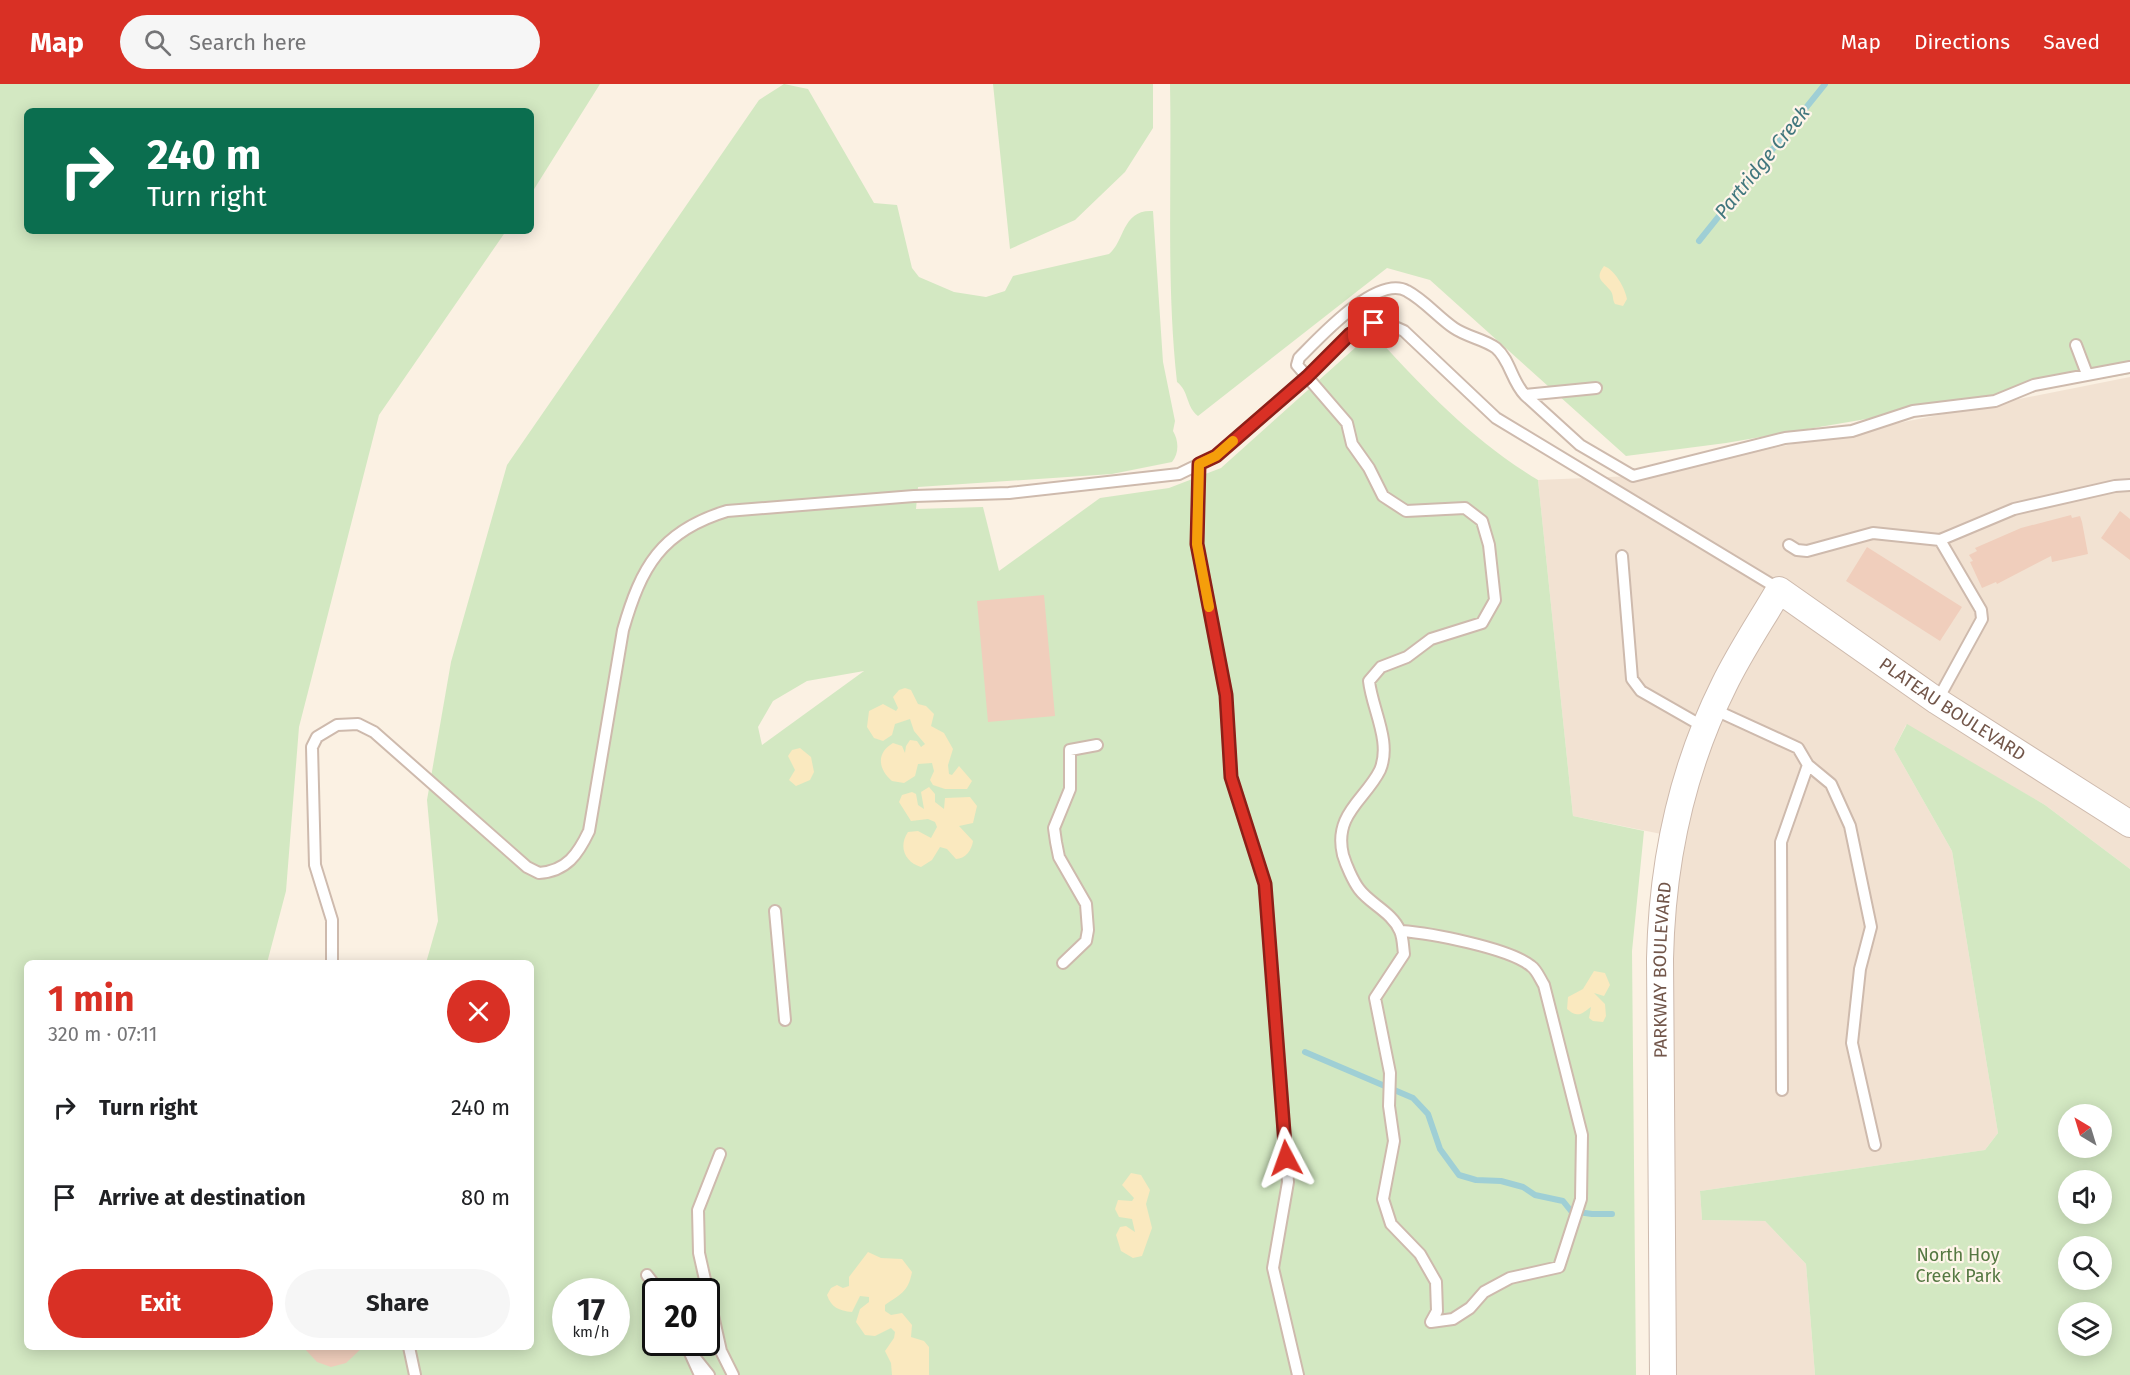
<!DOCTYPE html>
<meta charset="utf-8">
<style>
body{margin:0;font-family:"Fira Sans",sans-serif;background:#f6f6f6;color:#202124;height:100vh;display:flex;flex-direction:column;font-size:22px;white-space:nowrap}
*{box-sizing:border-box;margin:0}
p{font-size:20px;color:#757577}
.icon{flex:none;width:33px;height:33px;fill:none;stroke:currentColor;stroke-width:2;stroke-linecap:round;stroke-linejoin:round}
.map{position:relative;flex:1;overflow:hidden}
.drawer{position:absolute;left:24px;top:876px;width:510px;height:390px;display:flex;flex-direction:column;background:#fff;border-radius:9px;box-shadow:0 3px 15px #0003}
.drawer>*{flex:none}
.top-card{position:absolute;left:24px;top:24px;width:510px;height:126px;border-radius:9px;box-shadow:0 3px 15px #0003;background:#0b6e4f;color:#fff;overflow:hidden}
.needle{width:39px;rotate:322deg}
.buttons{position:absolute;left:2058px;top:1020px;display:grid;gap:12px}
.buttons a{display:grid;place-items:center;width:54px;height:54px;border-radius:50%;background:#fff;box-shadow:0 3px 15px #0003;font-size:30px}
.speed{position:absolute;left:552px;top:1194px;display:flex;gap:12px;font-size:30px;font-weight:700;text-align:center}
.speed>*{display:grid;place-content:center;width:78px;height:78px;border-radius:50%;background:#fff;box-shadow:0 3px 15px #0003;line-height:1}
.speed small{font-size:15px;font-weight:400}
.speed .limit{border:3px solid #111;border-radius:9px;background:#fff;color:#111}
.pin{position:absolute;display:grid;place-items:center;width:51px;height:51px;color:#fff;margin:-26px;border-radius:12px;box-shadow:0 3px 9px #0006}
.me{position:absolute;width:66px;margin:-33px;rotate:356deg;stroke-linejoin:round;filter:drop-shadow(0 0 4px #0008)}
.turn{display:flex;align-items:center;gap:21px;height:126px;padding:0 24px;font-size:27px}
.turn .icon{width:78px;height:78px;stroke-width:2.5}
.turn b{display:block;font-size:42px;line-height:51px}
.round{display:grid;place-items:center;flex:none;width:63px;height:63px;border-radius:32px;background:#f6f6f6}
.headline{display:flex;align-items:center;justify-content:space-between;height:102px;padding:0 24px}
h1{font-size:36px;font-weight:700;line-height:45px;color:#d93025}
.cta{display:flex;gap:12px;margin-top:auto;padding:12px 24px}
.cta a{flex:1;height:69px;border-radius:36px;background:#d93025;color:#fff;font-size:24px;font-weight:700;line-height:69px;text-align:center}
.cta a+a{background:#f6f6f6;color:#202124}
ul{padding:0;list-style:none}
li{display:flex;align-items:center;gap:18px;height:90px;padding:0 24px}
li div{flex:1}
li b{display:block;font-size:22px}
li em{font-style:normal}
header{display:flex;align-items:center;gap:36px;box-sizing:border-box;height:84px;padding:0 30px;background:#d93025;color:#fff}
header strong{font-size:28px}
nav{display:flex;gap:33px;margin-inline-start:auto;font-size:21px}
.search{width:420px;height:54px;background:#f6f6f6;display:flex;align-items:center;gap:15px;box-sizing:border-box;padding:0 21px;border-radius:33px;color:#757577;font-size:22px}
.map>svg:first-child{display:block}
</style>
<header>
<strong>Map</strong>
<div class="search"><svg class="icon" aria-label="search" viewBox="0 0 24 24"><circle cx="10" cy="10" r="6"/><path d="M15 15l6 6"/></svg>Search here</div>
<nav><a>Map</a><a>Directions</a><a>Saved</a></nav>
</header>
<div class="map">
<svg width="2130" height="1291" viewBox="0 0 2130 1291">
<rect width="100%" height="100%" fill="#fbf1e3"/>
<!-- residential -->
<path fill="#f2e2d2" d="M 2130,293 L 2130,785 L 2045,721 L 1906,641 L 1894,665 L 1952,767 L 1998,1049 L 1985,1066 L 1700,1107 L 1702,1136 L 1765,1137 L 1806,1180 L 1815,1291 L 1663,1291 L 1671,752 L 1573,732 L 1538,396 L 1633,392 Z"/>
<!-- green -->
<path fill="#d3e8c2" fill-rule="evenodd" d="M 0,0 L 600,0 L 531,110 L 531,27 L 27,27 L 27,147 L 506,147 L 379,331 L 299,643 L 286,807 L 267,879 L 27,879 L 27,1263 L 531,1263 L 531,879 L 426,879 L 438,837 L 427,716 L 451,578 L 507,381 L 759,16 L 784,0 L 808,5 L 874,119 L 897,121 L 912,184 L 919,193 L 954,208 L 986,213 L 1005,207 L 1013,192 L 1109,170 C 1125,157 1122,125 1153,127 L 1163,278 L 1175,337 L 1173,347 C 1179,357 1179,370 1172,378 L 1112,390 L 918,403 L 916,425 L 983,423 L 999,487 L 1100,414 L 1169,404 L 1221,384 L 1356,263 L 1379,256 C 1430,311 1474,357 1538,396 L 1573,732 L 1644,747 L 1632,867 L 1636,1291 L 0,1291 ZM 864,587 L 762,661 L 758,643 L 773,617 L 807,597 ZM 566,1208 L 616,1208 L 616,1258 L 566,1258 ZM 656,1208 L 706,1208 L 706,1258 L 656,1258 Z
M 993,0 L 1153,0 L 1153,44 L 1125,88 L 1075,136 L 1010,165 Z
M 1170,0 L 2130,0 L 2130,290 L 1726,359 L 1626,372 L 1430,196 L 1387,184 L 1198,332 C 1186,323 1189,307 1177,298 C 1166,199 1172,99 1170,0 Z
M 1907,640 L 2045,721 L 2130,785 L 2130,1291 L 1815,1291 L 1806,1180 L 1765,1137 L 1702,1136 L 1700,1107 L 1985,1066 L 1998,1049 L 1952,767 L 1894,665 ZM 2068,1030 L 2102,1030 L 2102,1064 L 2068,1064 ZM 2068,1096 L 2102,1096 L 2102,1130 L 2068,1130 ZM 2068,1162 L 2102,1162 L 2102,1196 L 2068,1196 ZM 2068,1228 L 2102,1228 L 2102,1262 L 2068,1262 Z"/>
<!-- sand -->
<path fill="#fae9bf" d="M 1604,182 C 1615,186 1625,204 1627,215 L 1623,222 L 1615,220 C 1612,215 1614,211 1610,206 C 1603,197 1594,195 1604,182 Z
M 905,604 L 911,606 L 918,620 L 926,622 L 934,630 L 931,642 L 944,649 L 953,665 L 948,681 L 949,690 L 952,691 L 959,682 L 972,697 L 967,705 L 945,705 L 933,701 L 930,696 L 934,687 L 932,679 L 918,680 L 915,692 L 904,699 L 892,697 C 878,685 876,669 893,659 L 902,662 L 905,669 L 906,662 L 910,656 L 917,657 L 921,663 L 925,660 L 914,647 L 910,635 L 895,640 L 892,651 L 883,657 L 874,654 L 867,643 L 869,627 L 883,620 L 896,627 L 898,624 L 893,613 L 899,606 Z
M 800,664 L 811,673 L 814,688 L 810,696 L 796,702 L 789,696 L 795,686 L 788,672 L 792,666 Z
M 929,703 L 935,710 L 935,718 L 944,725 L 945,714 L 970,713 L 977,722 L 973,739 L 959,742 L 973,757 C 972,766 965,775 956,775 L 947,765 L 940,763 L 932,776 L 921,783 C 905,778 898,763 908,748 L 918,747 L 931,754 L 937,743 L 935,738 L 928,735 L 911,737 L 899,718 L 902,711 L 912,708 L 916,710 L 918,721 L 924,725 L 921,708 Z
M 1594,887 L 1605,889 L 1610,901 L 1604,912 L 1594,909 L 1605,920 L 1606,932 L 1603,938 L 1593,937 L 1589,934 L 1591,923 C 1582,929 1579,935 1567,925 L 1568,913 L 1583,905 Z
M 1131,1089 L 1141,1091 L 1150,1106 L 1146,1120 L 1152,1144 L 1142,1172 L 1133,1174 L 1121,1167 L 1116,1151 L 1120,1143 L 1126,1142 L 1135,1148 L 1132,1135 L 1119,1133 L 1115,1125 L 1118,1116 L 1132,1117 L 1134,1114 L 1122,1101 Z
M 868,1168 L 881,1174 L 902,1175 L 912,1188 C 908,1209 900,1210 885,1221 L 885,1227 L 891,1231 L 902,1229 L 912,1241 L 911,1253 L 924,1257 L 929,1263 L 929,1291 L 892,1291 L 891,1279 L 885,1267 L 894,1254 L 895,1248 L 891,1244 L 875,1252 L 865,1251 L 856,1238 L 860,1225 L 869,1218 L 869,1213 L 860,1212 L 852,1228 C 839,1227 831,1223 827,1211 L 831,1204 L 837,1201 L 843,1204 L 849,1202 L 849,1193 Z"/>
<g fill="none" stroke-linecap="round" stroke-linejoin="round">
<!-- stream -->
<path stroke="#9fcfd5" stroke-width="6" d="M 1699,157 L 1825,0
M 1305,968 L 1413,1014 L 1428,1030 L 1440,1065 L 1459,1091 L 1476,1096 L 1501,1097 L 1523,1103 L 1535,1111 L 1563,1117 L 1571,1127 L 1592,1130 L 1612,1130"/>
</g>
<!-- building -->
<path fill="#f0cebc" d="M 2120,427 L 2130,435 L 2130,476 L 2101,454 Z
M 2071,431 L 2072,434 L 2080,432 L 2082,438 L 2088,470 L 2052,478 L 2051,472 L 1997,500 L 1996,498 L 1982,504 L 1970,478 L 1973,477 L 1969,471 L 1977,467 L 1975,464 L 2021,444 Z
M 1867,463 L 1962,523 L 1940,557 L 1846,497 Z
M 1044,511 L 1055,632 L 988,638 L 977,517 Z
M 303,1263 L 363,1263 L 346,1279 L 331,1283 L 317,1278 Z"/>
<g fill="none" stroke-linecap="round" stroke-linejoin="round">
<defs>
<path id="service" d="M 2076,261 L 2087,290
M 1525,311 L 1596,304
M 1199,380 L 1197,460 L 1226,611 L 1231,693 L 1265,800 L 1288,1098 L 1273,1184 L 1298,1291
M 1789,461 L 1797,466 L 1807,467 L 1873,449 L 1940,456 L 2014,425 L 2115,402 L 2130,401
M 1622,472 L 1632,595 L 1641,607 L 1704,643
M 1937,617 L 1982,535 L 1981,526 L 1940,456
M 1713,625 L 1798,664 L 1808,681 L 1781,758 L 1782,1006
M 1808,681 L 1831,700 L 1850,742 L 1871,843 L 1860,885 L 1852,959 L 1875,1061
M 775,827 L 785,936
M 1401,847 C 1430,849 1509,864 1531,882 C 1537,886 1540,895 1544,901 L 1582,1051 L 1581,1115 L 1559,1183 L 1510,1194 L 1484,1208 L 1470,1224 L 1453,1235 L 1431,1238
M 332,879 L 332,836 L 315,781 L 312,663 L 317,653 L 337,641 L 358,640 L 374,648 L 527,783 L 539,789 C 567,787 578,770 589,747 L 623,546 C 641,483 661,447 727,427 L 914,412 L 1009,409 L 1179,390 L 1216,372 L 1307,293 L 1350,250 L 1374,239 L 1388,240 L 1404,247 L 1496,334 L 1779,505
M 1063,879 L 1086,857 L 1088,846 L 1086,820 L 1059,773 L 1056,758 L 1054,744 L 1070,705 L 1070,666 L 1097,661
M 720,1070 L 698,1126 L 699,1169 L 721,1267 L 733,1291
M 647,1191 L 660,1208
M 1431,1238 L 1437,1227 L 1436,1198 L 1420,1170 L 1391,1140 L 1383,1115 L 1394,1057 L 1389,1022 L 1390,989 L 1375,914 L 1404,870 C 1403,863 1403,853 1400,847 C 1392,828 1370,820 1359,805 C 1353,797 1346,781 1343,771 C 1333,730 1366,715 1380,686 C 1392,658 1372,625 1369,597 L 1381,583 L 1407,573 L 1431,555 L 1482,539 L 1495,516 L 1489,461 L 1482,437 L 1465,424 L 1406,427 L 1383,412 L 1369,384 L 1352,360 L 1347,339 L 1297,281 L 1299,274 C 1319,254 1377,190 1407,207 C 1424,216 1438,233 1454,244 C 1467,253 1484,255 1496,264 C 1510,276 1512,298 1525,311 L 1580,361 L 1633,392 L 1785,354 L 1852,347 L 1913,327 L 1995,317 L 2034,301 L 2130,283
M 685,1258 L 700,1291
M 409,1263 L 415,1291
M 697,1276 L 709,1291"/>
<g id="tertiary">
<path id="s1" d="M 1663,1291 L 1660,875 C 1662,779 1681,687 1724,601 C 1740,568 1761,537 1779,506 L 1937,617 L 2130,740"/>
</g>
</defs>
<!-- service casing -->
<use href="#service" stroke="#cebaad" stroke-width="14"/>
<!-- tertiary casing -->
<use href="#tertiary" stroke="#cebaad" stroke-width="28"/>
<!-- service -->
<use href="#service" stroke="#fff" stroke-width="10"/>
<!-- tertiary -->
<use href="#tertiary" stroke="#fff" stroke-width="26"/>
</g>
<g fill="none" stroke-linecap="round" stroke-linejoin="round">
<defs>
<path id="route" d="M 1286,1074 L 1265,800 L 1231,693 L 1226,611 L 1197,460 L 1199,380 L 1216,372 L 1307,293 L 1350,250 L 1374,239"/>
</defs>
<!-- route casing -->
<use href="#route" stroke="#8d1f18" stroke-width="15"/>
<!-- route -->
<use href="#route" stroke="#d93025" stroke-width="10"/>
<!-- slow -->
<path stroke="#f59e0b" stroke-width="10" d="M 1209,523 L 1197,460 L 1199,380 L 1216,372 L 1233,357"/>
</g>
<g text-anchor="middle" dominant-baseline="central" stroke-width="4.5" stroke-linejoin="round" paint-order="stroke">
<!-- street labels -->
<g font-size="18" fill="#72564a" stroke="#fef5e9">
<text stroke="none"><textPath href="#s1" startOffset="1020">PLATEAU BOULEVARD</textPath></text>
<text stroke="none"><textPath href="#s1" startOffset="405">PARKWAY BOULEVARD</textPath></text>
</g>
<!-- park labels -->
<g font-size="18" fill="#557842" stroke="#fef5e9">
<text x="1958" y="1171">North Hoy<tspan x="1958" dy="21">Creek Park</tspan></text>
</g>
<!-- water labels -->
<g font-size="20" font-style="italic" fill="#42777e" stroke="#fef5e9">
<text transform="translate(1762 78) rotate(-51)">Partridge Creek</text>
</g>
</g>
</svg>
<div class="buttons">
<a><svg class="needle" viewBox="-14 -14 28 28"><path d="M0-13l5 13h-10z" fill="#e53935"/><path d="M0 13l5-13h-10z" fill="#757577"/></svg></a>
<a><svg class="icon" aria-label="sound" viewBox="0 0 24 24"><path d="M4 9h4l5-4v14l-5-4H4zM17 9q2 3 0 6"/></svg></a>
<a><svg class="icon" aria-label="search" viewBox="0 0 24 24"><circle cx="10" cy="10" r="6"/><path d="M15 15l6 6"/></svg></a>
<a><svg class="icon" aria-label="layers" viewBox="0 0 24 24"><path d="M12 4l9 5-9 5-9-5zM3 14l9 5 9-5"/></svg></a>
</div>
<div class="speed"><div>17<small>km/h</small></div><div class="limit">20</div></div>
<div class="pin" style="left:1374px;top:239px;background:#d93025"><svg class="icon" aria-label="arrive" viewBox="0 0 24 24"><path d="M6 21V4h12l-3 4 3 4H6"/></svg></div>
<svg class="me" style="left:1286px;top:1074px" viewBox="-20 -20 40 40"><path d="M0-17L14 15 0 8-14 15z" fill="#d93025" stroke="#fff" stroke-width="4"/></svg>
<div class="top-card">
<div class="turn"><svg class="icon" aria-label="right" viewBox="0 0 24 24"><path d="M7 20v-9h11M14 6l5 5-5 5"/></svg><div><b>240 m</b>Turn right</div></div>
</div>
<section class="drawer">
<div class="headline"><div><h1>1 min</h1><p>320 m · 07:11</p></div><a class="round" style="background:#d93025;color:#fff"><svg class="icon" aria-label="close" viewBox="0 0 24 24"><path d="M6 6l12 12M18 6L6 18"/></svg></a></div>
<ul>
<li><svg class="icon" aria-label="right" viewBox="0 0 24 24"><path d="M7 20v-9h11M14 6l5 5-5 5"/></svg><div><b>Turn right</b></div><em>240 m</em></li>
<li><svg class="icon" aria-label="arrive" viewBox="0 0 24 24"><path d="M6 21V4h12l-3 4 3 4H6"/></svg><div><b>Arrive at destination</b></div><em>80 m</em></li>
</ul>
<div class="cta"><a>Exit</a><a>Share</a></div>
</section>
</div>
